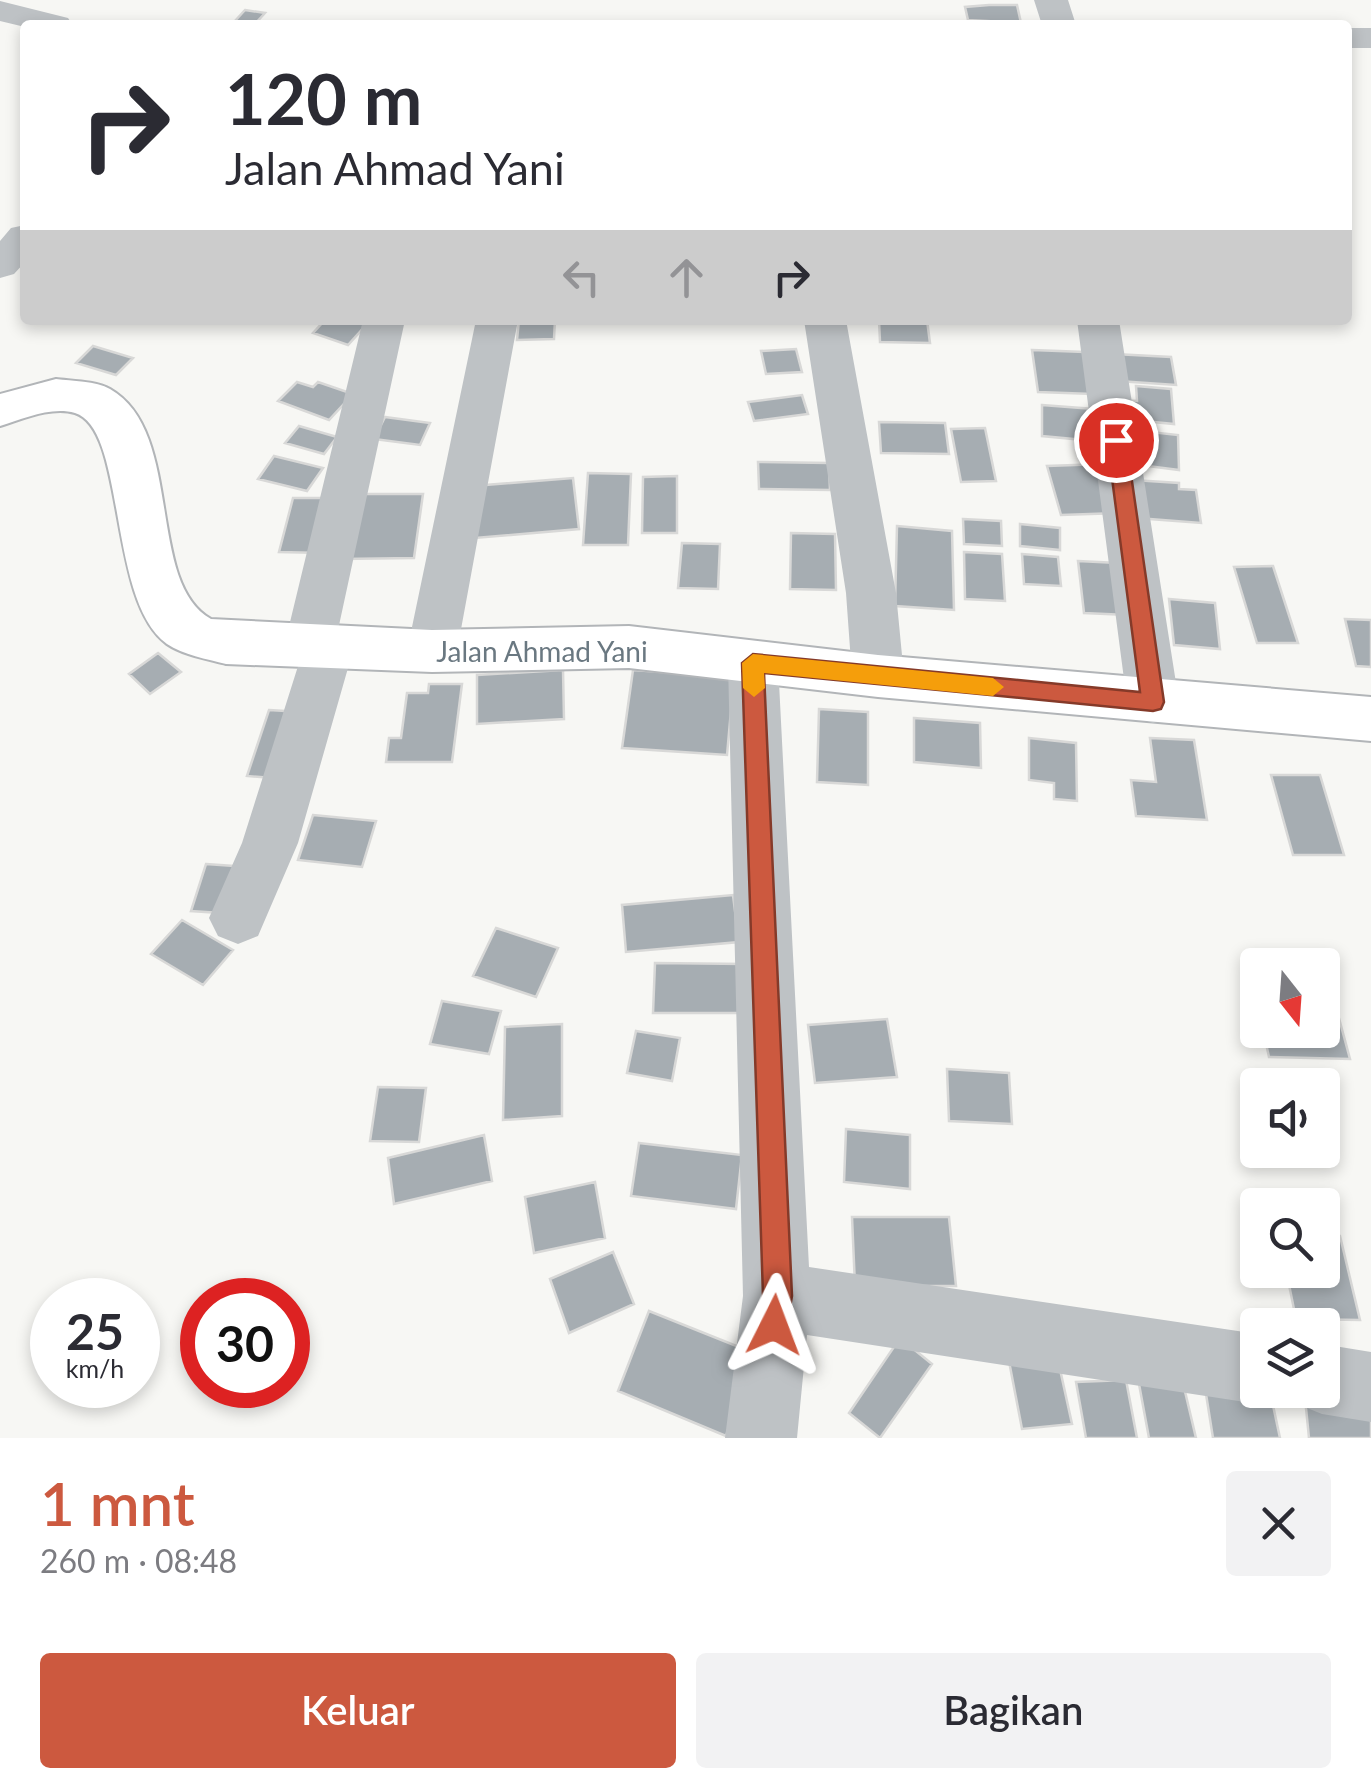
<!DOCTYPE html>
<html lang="id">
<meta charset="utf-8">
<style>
body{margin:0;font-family:Lato,sans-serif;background:#f2f2f3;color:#2b2b33;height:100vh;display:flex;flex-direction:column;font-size:38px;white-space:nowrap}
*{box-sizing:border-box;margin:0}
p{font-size:32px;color:#7c7c81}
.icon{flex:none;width:55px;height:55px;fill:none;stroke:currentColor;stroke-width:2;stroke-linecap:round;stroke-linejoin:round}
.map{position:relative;height:1438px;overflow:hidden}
.side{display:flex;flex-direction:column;background:#fff;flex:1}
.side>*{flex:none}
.top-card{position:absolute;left:20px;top:20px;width:1332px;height:305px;border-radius:10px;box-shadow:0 5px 15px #0003;background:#fff;color:#2b2b33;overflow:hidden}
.needle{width:65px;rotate:163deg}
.fabs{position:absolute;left:1240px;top:948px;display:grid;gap:20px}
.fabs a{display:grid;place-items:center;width:100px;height:100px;border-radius:10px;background:#fff;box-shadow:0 5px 15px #0003;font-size:50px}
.speed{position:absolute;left:30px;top:1278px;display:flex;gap:20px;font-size:50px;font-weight:700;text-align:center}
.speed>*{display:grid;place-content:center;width:130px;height:130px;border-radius:50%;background:#fff;box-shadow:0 5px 15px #0003;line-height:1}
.speed small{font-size:25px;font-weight:400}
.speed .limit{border:15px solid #d22;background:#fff;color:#111}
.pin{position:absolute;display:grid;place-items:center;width:85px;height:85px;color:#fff;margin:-42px;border:5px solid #fff;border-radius:50%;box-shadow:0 2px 10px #0007}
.me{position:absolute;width:110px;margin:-55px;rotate:3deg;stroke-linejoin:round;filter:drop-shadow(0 0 8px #0008)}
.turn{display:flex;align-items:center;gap:35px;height:210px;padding:0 40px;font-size:45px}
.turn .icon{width:130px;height:130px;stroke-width:2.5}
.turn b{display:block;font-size:70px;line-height:85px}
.lanes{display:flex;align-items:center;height:95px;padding:0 40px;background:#0003;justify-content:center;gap:50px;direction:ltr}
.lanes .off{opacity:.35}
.round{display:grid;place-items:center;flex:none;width:105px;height:105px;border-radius:10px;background:#f2f2f3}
.headline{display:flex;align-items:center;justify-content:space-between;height:170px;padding:0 40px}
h1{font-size:60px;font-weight:600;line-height:75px;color:#cc593f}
.cta{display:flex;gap:20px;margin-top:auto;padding:20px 40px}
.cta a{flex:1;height:115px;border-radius:10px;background:#cc593f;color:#fff;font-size:40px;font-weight:600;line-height:115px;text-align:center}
.cta a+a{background:#f2f2f3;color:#2b2b33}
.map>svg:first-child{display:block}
</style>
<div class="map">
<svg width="1371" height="1438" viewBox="0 0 1371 1438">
<rect width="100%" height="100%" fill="#f7f7f4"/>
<!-- building -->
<path fill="#a6adb2" stroke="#d8d8d7" stroke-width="2.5" d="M 989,5 L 1017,5 L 1021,23 L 968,20 L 965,7 Z
M 245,10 L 265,13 L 254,25 L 234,22 Z
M 325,320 L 351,320 L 366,325 L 348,345 L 313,333 Z
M 519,320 L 555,320 L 554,339 L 517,340 Z
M 879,320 L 927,320 L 930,343 L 880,342 Z
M 93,346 L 133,358 L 116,375 L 76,363 Z
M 796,349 L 802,372 L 766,374 L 761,351 Z
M 1032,350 L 1085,352 L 1093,394 L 1038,392 Z
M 1114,354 L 1171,357 L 1176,385 L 1118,381 Z
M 297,382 L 313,387 L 318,382 L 353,394 L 329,420 L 278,401 Z
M 1136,386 L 1171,389 L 1174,424 L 1124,419 L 1123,400 L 1137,401 Z
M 802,395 L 808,414 L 754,421 L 748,402 Z
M 1042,405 L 1094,409 L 1095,441 L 1042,436 Z
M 385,417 L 430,423 L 420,445 L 374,439 Z
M 879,422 L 945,423 L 949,454 L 881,453 Z
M 299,426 L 337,437 L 324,454 L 285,443 Z
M 985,428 L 996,481 L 961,482 L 951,429 Z
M 1124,429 L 1178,435 L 1179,470 L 1124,463 Z
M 274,456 L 323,468 L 307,491 L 258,479 Z
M 758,462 L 829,463 L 830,490 L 759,489 Z
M 1103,464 L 1119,513 L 1061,515 L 1047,466 Z
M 588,473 L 631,474 L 628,545 L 583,545 Z
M 677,476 L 677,533 L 642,533 L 643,477 Z
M 573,478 L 579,529 L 475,538 L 473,486 Z
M 1133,480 L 1179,483 L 1179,489 L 1196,490 L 1201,523 L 1137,518 Z
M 353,494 L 423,494 L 414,558 L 341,559 Z
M 293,498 L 335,498 L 323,553 L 279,552 Z
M 963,519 L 1001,521 L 1002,546 L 964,544 Z
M 1020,524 L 1060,528 L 1060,550 L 1020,546 Z
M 897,526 L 952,531 L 954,610 L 895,606 Z
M 791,533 L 835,534 L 836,590 L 790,589 Z
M 682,543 L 720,544 L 718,589 L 678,588 Z
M 964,552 L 1002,554 L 1005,601 L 965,599 Z
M 1022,554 L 1058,557 L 1061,586 L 1024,584 Z
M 1078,561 L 1118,563 L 1127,615 L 1084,613 Z
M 1273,566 L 1298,643 L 1257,643 L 1234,567 Z
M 1169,599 L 1215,603 L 1220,649 L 1174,645 Z
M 1345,619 L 1371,620 L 1371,667 L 1356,666 Z
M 158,653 L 181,672 L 150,694 L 129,674 Z
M 563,670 L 564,719 L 477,724 L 477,675 Z
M 633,670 L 734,677 L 727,755 L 622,748 Z
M 429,684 L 462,684 L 452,762 L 386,762 L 389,738 L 401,738 L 407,693 L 428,693 Z
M 819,709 L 868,712 L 868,785 L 817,782 Z
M 269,710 L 318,713 L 297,780 L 247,776 Z
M 914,718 L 980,723 L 981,768 L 914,762 Z
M 1029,738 L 1076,743 L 1077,801 L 1054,799 L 1054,783 L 1029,780 Z
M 1150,738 L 1194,740 L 1207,820 L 1136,816 L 1131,780 L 1156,782 Z
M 1271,775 L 1320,775 L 1344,855 L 1293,855 Z
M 313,815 L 376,821 L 362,867 L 298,860 Z
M 206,864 L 265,868 L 251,915 L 191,911 Z
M 733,895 L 739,942 L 626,952 L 622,905 Z
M 182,920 L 233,950 L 203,985 L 151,954 Z
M 496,928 L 558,948 L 536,997 L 473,976 Z
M 655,963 L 745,964 L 746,1013 L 653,1013 Z
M 1322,985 L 1330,985 L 1350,1059 L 1269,1057 L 1263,1030 L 1322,1030 Z
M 442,1001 L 501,1011 L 489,1054 L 430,1044 Z
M 887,1019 L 897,1077 L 815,1083 L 808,1025 Z
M 562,1024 L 562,1116 L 503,1120 L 505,1027 Z
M 636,1031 L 680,1038 L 672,1081 L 627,1073 Z
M 947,1069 L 1009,1073 L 1012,1124 L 949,1121 Z
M 378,1087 L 426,1088 L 419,1142 L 370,1141 Z
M 846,1129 L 910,1135 L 910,1189 L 844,1182 Z
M 484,1135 L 492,1181 L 394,1204 L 388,1158 Z
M 639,1143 L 742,1155 L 736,1209 L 631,1196 Z
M 595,1182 L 605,1238 L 534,1253 L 525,1197 Z
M 852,1217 L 949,1217 L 956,1286 L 855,1286 Z
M 1322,1236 L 1340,1236 L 1360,1320 L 1296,1319 L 1286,1270 L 1322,1270 Z
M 613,1252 L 634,1304 L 569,1333 L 550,1279 Z
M 649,1311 L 754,1353 L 726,1436 L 618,1391 Z
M 900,1338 L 932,1364 L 880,1438 L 849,1413 Z
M 1056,1351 L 1072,1424 L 1022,1429 L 1008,1356 Z
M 1126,1380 L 1137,1438 L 1086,1438 L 1076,1382 Z
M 1183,1383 L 1196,1438 L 1149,1438 L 1139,1384 Z
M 1206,1394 L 1271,1396 L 1280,1438 L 1213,1438 Z
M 1305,1398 L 1371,1406 L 1371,1438 L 1309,1438 Z"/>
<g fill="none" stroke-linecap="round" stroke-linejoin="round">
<defs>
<path id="highway" d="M 56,379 C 72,381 96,381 110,389 C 185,432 145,582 211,619 L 432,630 L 629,626 L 878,655 L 1371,697 L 1371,741 L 878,697 L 629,668 L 432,672 L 226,664 C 207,659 183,655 167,644 C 107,601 127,429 75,413 C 51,406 23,419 0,426 L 0,394 Z"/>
</defs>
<!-- highway casing -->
<use href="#highway" stroke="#b2b5b8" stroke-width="4"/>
<!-- minor -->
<path fill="#bec2c5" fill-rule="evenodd" d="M 1034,0 L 1068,0 L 1076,25 L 1042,25 Z
M 0,1 L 68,18 L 73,25 L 25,27 L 0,21 Z
M 1348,28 L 1371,28 L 1371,48 L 1348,48 Z
M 25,225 L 25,262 L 14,274 L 0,278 L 0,241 L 11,228 Z
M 363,320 L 405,320 L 338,630 L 347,633 L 354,647 L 298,843 L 258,936 L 238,944 L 218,936 L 209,918 L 242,843 L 299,663 L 291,661 L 284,647 Z
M 476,320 L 518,320 L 457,651 L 450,665 L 432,671 L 414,665 L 407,651 Z
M 804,320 L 846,320 L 896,593 L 904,676 L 896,690 L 878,696 L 860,690 L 852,676 L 846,593 Z
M 1077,320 L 1119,320 L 1179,702 L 1171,717 L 1153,723 L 1135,717 L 1127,702 Z
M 753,643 L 771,649 L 778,663 L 809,1267 L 1258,1334 L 1258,1390 L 1284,1390 L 1283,1394 L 1258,1404 L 807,1335 L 797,1438 L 725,1438 L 743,1296 L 728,663 L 735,649 Z
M 1322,1344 L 1371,1352 L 1371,1422 L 1322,1414 L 1297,1404 L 1291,1390 L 1322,1390 Z"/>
<!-- highway -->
<use href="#highway" fill="#fff" fill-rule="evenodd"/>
</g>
<!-- route -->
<path fill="#cc593f" stroke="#853a29" stroke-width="2.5" d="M 1116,433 L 1126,440 L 1164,702 L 1161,709 L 1153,711 L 764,673 L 792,1296 L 785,1336 L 774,1340 L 763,1336 L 759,1325 L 763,1296 L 742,663 L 753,654 L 1140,692 L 1107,440 Z"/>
<!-- slow -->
<path fill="#f59e0b" d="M 753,654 L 993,678 L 1004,687 L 993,696 L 764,673 L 765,688 L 754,697 L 743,688 L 742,663 Z"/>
<g text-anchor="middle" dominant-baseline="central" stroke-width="10" stroke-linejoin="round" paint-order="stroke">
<!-- street labels -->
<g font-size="28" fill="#6a7881" stroke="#fff">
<text x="542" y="651">Jalan Ahmad Yani</text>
</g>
</g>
</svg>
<div class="fabs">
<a><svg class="needle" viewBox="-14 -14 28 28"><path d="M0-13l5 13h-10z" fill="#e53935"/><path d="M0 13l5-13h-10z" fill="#7c7c81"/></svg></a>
<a><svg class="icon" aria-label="sound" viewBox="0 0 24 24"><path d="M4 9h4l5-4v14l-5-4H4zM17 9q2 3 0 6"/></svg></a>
<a><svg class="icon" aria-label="search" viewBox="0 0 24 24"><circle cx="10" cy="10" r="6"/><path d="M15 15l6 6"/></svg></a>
<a><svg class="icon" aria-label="layers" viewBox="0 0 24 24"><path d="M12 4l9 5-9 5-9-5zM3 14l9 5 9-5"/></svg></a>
</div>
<div class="speed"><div>25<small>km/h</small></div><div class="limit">30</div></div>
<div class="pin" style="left:1116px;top:440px;background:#d93025"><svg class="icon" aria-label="arrive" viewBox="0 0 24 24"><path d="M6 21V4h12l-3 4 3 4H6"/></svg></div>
<svg class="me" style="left:774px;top:1325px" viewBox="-20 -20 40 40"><path d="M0-17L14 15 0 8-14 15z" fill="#cc593f" stroke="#fff" stroke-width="4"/></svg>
<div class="top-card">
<div class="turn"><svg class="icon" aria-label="right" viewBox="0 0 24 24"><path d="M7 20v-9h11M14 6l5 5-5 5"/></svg><div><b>120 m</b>Jalan Ahmad Yani</div></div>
<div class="lanes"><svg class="icon off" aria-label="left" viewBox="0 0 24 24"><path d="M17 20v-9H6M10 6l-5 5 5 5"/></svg><svg class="icon off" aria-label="ahead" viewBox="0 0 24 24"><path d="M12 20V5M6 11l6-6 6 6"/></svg><svg class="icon" aria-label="right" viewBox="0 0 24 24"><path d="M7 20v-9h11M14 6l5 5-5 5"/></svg></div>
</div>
</div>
<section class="side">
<div class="headline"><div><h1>1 mnt</h1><p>260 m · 08:48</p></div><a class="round"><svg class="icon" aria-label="close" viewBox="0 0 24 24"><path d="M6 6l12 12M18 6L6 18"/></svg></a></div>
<div class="cta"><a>Keluar</a><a>Bagikan</a></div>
</section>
